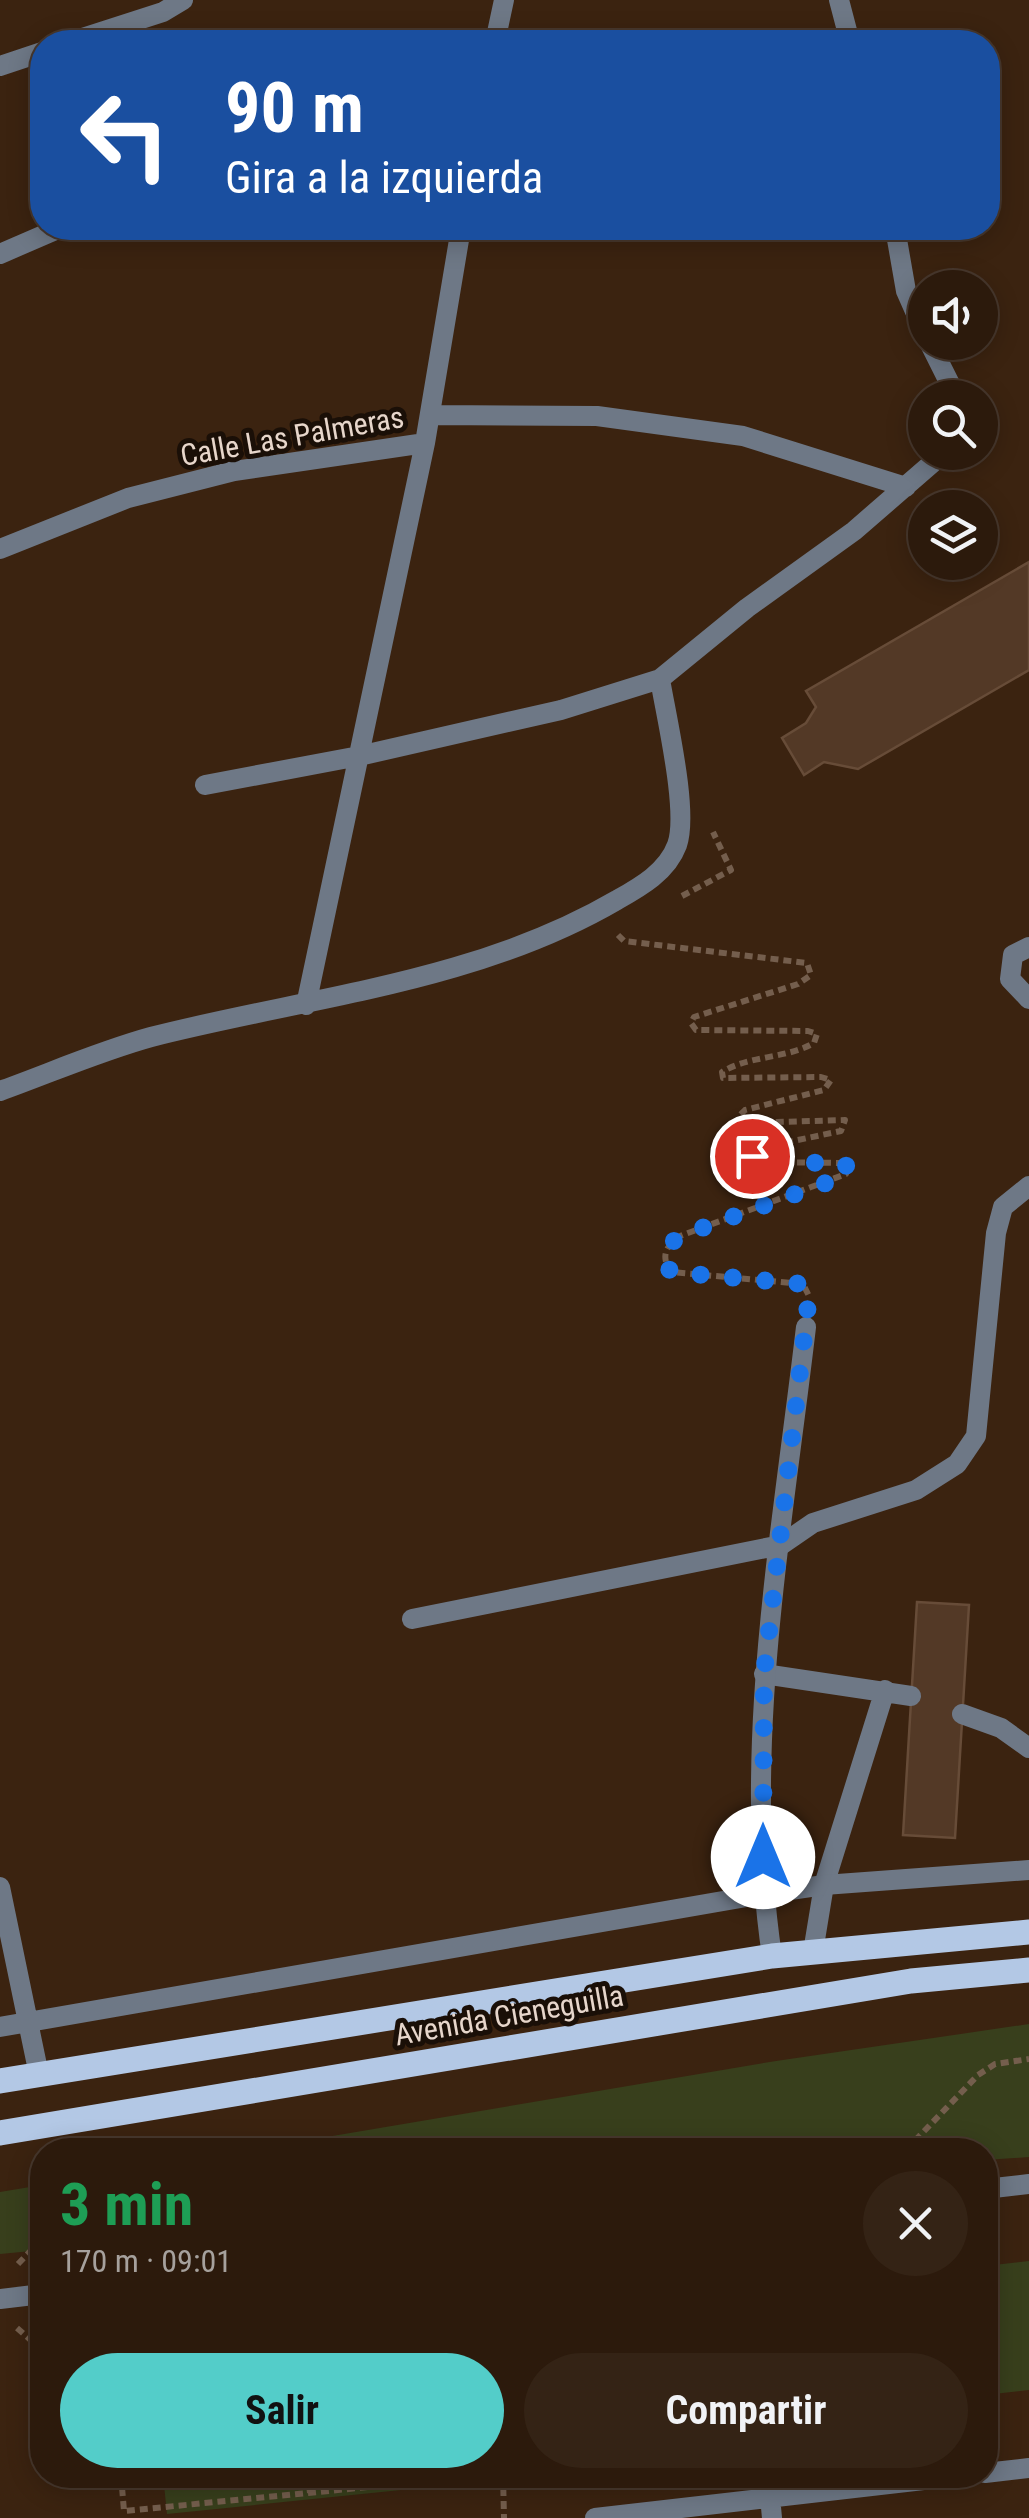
<!DOCTYPE html>
<html lang="es">
<meta charset="utf-8">
<style>
body{margin:0;font-family:"Roboto Condensed",sans-serif;background:#342315;color:#f1f3f6;height:100vh;display:flex;flex-direction:column;font-size:38px;white-space:nowrap}
*{box-sizing:border-box;margin:0}
p{font-size:32px;color:#a6a19d}
.icon{flex:none;width:55px;height:55px;fill:none;stroke:currentColor;stroke-width:2;stroke-linecap:round;stroke-linejoin:round}
.map{position:relative;flex:1;overflow:hidden}
.panel{position:absolute;left:30px;top:2138px;width:968px;height:350px;display:flex;flex-direction:column;background:#2c1a0c;border-radius:40px;box-shadow:0 5px 25px #0003,0 0 0 2px #48382d}
.panel>*{flex:none}
.top-card{position:absolute;left:30px;top:30px;width:970px;height:210px;border-radius:40px;box-shadow:0 5px 25px #0003,0 0 0 2px #48382d;background:#1a4fa0;color:#fff;overflow:hidden}
.fabs{position:absolute;left:908px;top:270px;display:grid;gap:20px}
.fabs a{display:grid;place-items:center;width:90px;height:90px;border-radius:50%;background:#2c1a0c;box-shadow:0 5px 25px #0003,0 0 0 2px #48382d;font-size:50px}
.pin{position:absolute;display:grid;place-items:center;width:85px;height:85px;color:#fff;margin:-42px;border:5px solid #fff;border-radius:50%;box-shadow:0 2px 10px #0007}
.me{position:absolute;width:110px;margin:-55px;rotate:0deg;stroke-linejoin:round;filter:drop-shadow(0 0 8px #0008)}
.turn{display:flex;align-items:center;gap:35px;height:210px;padding:0 30px;font-size:45px}
.turn .icon{width:130px;height:130px;stroke-width:2.5}
.turn b{display:block;font-size:70px;line-height:85px}
.round{display:grid;place-items:center;flex:none;width:105px;height:105px;border-radius:52px;background:#342315}
.head{display:flex;align-items:center;justify-content:space-between;height:170px;padding:0 30px}
h1{font-size:60px;font-weight:700;line-height:75px;color:#1e9e55}
.primary-button{display:flex;gap:20px;margin-top:auto;padding:20px 30px}
.primary-button a{flex:1;height:115px;border-radius:60px;background:#53cdc9;color:#111;font-size:40px;font-weight:700;line-height:115px;text-align:center}
.primary-button a+a{background:#342315;color:#f1f3f6}
.map>svg:first-child{display:block}
</style>
<div class="map">
<svg width="1029" height="2518" viewBox="0 0 1029 2518">
<rect width="100%" height="100%" fill="#3b2310"/>
<!-- green -->
<path fill="#383f1c" d="M 1029,2024 L 1029,2157 L 985,2160 L 985,2150 L 250,2150 L 776,2061 Z
M 42,2185 L 42,2250 L 0,2254 L 0,2192 Z
M 1029,2261 L 1029,2390 L 985,2395 L 985,2266 Z
M 163,2475 L 509,2475 L 509,2479 L 167,2514 Z"/>
<!-- building -->
<path fill="#533926" stroke="#674c38" stroke-width="2.5" d="M 1029,562 L 1029,670 L 858,769 L 824,762 L 804,775 L 782,738 L 806,723 L 816,707 L 806,691 Z
M 917,1602 L 969,1605 L 955,1838 L 903,1835 Z"/>
<g fill="none" stroke-linecap="round" stroke-linejoin="round">
<!-- path -->
<path stroke="#745e4d" stroke-width="6" stroke-dasharray="8 5" stroke-linecap="butt" d="M 682,896 L 731,870 L 713,832
M 618,935 L 624,941 L 807,963 L 811,975 L 798,984 L 694,1017 L 691,1023 L 696,1030 L 808,1031 L 817,1034 L 814,1043 C 786,1059 750,1055 722,1072 L 723,1078 L 821,1077 L 831,1080 L 824,1090 L 745,1110 L 738,1117 L 744,1123 L 845,1120 L 841,1131 L 769,1146 L 752,1156 L 761,1162 L 844,1163 L 848,1169 L 846,1174 L 680,1236 C 666,1246 660,1256 671,1272 L 803,1284 L 809,1296
M 906,2150 L 978,2075 L 995,2064 L 1029,2059
M 18,2264 L 42,2239
M 17,2328 L 42,2350
M 121,2475 L 124,2511 L 491,2475
M 308,2475 L 310,2493
M 503,2475 L 504,2518"/>
<!-- lane -->
<path stroke="#6e7886" stroke-width="20" d="M 1029,947 L 1013,955 L 1010,979 L 1029,999
M 781,1545 L 813,1523 L 916,1490 L 957,1464 L 976,1436 L 996,1233 L 1003,1207 L 1029,1186
M 764,1674 L 911,1696
M 962,1714 L 1001,1728 L 1029,1748
M 813,1952 L 824,1885 L 885,1690"/>
<!-- street -->
<path stroke="#6e7886" stroke-width="20" d="M 839,0 L 850,42
M 70,42 L 163,12 L 183,0
M 495,42 L 504,0
M 0,66 L 42,52
M 895,228 L 906,291 L 925,334
M 0,254 L 60,228
M 929,342 L 957,398
M 430,415 L 597,416 L 743,436 L 906,487
M 0,549 L 128,498 L 234,471 L 425,443
M 205,785 L 359,756 L 561,710 L 660,679 L 747,608 L 854,531 L 945,452
M 306,1005 L 425,443 L 461,228
M 0,1091 C 50,1073 100,1051 151,1037 C 307,997 475,983 617,900 C 640,887 667,872 677,845 C 689,812 666,716 660,679
M 412,1619 L 781,1545
M 0,1887 L 39,2075
M 772,1956 C 741,1749 782,1533 806,1327
M 0,2027 L 763,1894 L 824,1885 L 1029,1870
M 985,2189 L 1029,2184
M 0,2299 L 42,2294
M 985,2473 L 1029,2468
M 768,2475 L 772,2518
M 595,2518 L 967,2475"/>
<!-- primary -->
<path stroke="#b3c8e5" stroke-width="25" d="M 0,2081 L 772,1956 L 1029,1932
M 0,2133 L 911,1981 L 1029,1970"/>
</g>
<g fill="none" stroke-linecap="round" stroke-linejoin="round">
<!-- route -->
<path stroke="#1a73e8" stroke-width="18" stroke-dasharray="0 32.4" d="M 752,1156 L 761,1162 L 844,1163 L 848,1168 L 846,1174 L 834,1180 L 680,1236 C 666,1246 660,1257 671,1272 L 803,1284 L 809,1296 L 764,1674 L 763,1857"/>
</g>
<g text-anchor="middle" dominant-baseline="central" stroke-width="10" stroke-linejoin="round" paint-order="stroke">
<!-- street labels -->
<g font-size="30" fill="#e7d6cb" stroke="#1a0f07">
<text transform="translate(292 436) rotate(-10)">Calle Las Palmeras</text>
<text transform="translate(509 2015) rotate(-10)">Avenida Cieneguilla</text>
</g>
</g>
</svg>
<div class="fabs">
<a><svg class="icon" aria-label="sound" viewBox="0 0 24 24"><path d="M4 9h4l5-4v14l-5-4H4zM17 9q2 3 0 6"/></svg></a>
<a><svg class="icon" aria-label="search" viewBox="0 0 24 24"><circle cx="10" cy="10" r="6"/><path d="M15 15l6 6"/></svg></a>
<a><svg class="icon" aria-label="layers" viewBox="0 0 24 24"><path d="M12 4l9 5-9 5-9-5zM3 14l9 5 9-5"/></svg></a>
</div>
<div class="pin" style="left:752px;top:1156px;background:#d93025"><svg class="icon" aria-label="arrive" viewBox="0 0 24 24"><path d="M6 21V4h12l-3 4 3 4H6"/></svg></div>
<svg class="me" style="left:763px;top:1857px" viewBox="-20 -20 40 40"><circle r="19" fill="#fff"/><path d="M0-13L10 11 0 6-10 11z" fill="#1a73e8"/></svg>
<div class="top-card">
<div class="turn"><svg class="icon" aria-label="left" viewBox="0 0 24 24"><path d="M17 20v-9H6M10 6l-5 5 5 5"/></svg><div><b>90 m</b>Gira a la izquierda</div></div>
</div>
<section class="panel">
<div class="head"><div><h1>3 min</h1><p>170 m · 09:01</p></div><a class="round"><svg class="icon" aria-label="close" viewBox="0 0 24 24"><path d="M6 6l12 12M18 6L6 18"/></svg></a></div>
<div class="primary-button"><a>Salir</a><a>Compartir</a></div>
</section>
</div>
